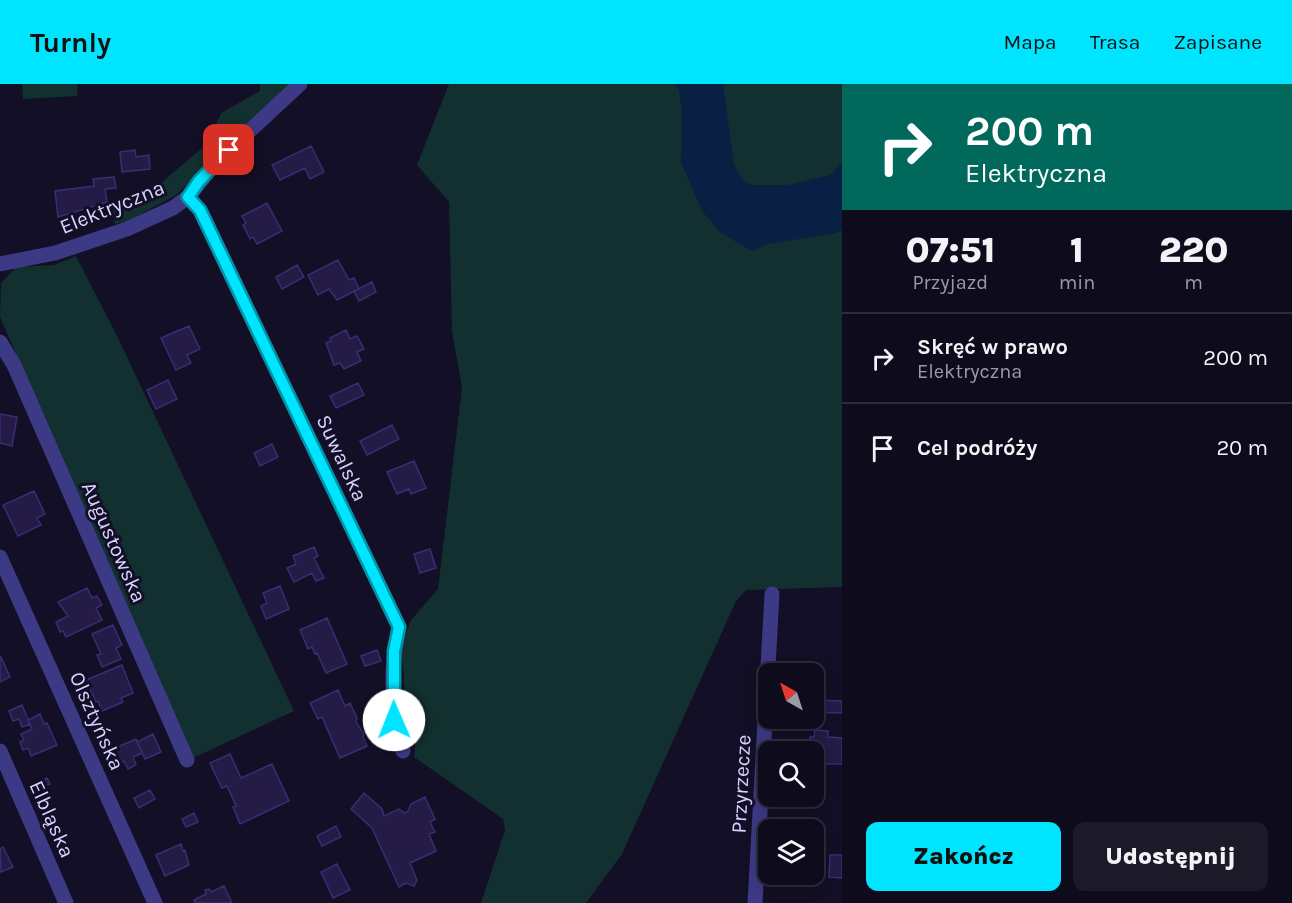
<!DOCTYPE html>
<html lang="pl">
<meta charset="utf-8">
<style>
body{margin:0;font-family:Karla,sans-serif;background:#1c1929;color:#f1f3f6;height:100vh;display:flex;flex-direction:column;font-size:22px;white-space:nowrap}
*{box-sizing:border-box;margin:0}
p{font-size:20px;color:#9b9ba3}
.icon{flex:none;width:33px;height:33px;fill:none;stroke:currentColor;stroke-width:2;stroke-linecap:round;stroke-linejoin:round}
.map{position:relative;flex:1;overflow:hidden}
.panel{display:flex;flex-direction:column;background:#0e0b1c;width:450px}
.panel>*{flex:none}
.banner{background:#00695c;color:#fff;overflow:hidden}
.needle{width:39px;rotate:321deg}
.controls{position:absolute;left:758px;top:579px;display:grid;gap:12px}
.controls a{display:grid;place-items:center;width:66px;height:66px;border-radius:12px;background:#0e0b1c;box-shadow:0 3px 15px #0003,0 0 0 2px #2e2b3b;font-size:30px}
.pin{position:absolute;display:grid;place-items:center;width:51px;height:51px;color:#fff;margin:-26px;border-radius:12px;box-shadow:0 3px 9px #0006}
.me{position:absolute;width:66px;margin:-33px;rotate:359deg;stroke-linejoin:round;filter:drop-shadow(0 0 4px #0008)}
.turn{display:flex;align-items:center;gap:21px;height:126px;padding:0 24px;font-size:27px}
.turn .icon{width:78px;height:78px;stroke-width:2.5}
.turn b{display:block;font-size:42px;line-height:51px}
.eta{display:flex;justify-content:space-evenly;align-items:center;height:102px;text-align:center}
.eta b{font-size:36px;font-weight:800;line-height:42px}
.cta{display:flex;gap:12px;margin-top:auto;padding:12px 24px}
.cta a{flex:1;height:69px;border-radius:12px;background:#00e5ff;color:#111;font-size:24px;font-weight:800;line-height:69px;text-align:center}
.cta a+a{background:#1c1929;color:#f1f3f6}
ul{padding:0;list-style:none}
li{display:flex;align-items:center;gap:18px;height:90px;padding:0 24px;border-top:2px solid #2e2b3b}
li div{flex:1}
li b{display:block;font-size:22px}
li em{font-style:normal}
header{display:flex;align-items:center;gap:36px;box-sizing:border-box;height:84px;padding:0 30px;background:#00e5ff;color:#111}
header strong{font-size:28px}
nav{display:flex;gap:33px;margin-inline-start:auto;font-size:21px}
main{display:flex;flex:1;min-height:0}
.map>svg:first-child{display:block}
</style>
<header>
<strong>Turnly</strong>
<nav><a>Mapa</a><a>Trasa</a><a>Zapisane</a></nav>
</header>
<main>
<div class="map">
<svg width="842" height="819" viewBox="0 0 842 819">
<rect width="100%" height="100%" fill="#130f26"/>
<!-- green -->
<path fill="#12302f" d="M 22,0 L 78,0 L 77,12 L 23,15 Z
M 260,0 L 296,0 L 176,111 L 128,137 L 115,140 L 112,126 L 160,100 L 208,59 L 221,29 L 260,7 Z
M 449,0 L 842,0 L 842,503 L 746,506 L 736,517 L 622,770 L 586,819 L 481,819 L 505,746 L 503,735 L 414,673 C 418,654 408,635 405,616 C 403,599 406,584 399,568 L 411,536 L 438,505 L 462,304 L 452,247 L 449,118 L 417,81 Z
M 76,172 L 119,256 L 294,627 L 193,674 L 0,233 L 1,199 L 16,183 L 54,181 Z"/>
<!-- water -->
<path fill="#0a1f44" d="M 675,0 L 723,0 L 734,81 L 741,94 L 750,101 L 788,101 L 830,91 L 842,79 L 842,146 L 836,149 L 768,160 L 752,167 L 721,149 L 702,127 L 681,78 L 682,28 L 679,6 Z"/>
<!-- building -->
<path fill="#241b47" stroke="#3b2d73" stroke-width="1.5" d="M 311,62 L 324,88 L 310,95 L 305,84 L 280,96 L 272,81 Z
M 135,66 L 136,73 L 149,71 L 150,85 L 122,88 L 120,68 Z
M 114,93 L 116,104 L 105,105 L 107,118 L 58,133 L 55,107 L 94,102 L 93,95 Z
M 267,119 L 282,147 L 257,160 L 253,153 L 250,155 L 243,141 L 246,139 L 242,132 Z
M 338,176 L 349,196 L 354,194 L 359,205 L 337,216 L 329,205 L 318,211 L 308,191 Z
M 297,181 L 304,193 L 282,205 L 276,193 Z
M 372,198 L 376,208 L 359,217 L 354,207 Z
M 189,242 L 200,265 L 187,271 L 191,279 L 176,286 L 161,254 Z
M 346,246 L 350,255 L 357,252 L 364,265 L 357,268 L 361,277 L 344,285 L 340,279 L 334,281 L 326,259 L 331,257 L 330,254 Z
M 168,296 L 177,315 L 156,325 L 147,306 Z
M 358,299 L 364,311 L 336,324 L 330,312 Z
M 0,330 L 17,333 L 12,362 L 0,359 Z
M 392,341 L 399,355 L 367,371 L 360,357 Z
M 272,360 L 278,373 L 260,382 L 254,369 Z
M 414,377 L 426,404 L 411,410 L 409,405 L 397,410 L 387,388 Z
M 34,407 L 45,430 L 37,434 L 41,441 L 18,452 L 3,421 Z
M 314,463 L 318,472 L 314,474 L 324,494 L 316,497 L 312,489 L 294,498 L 287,484 L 296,480 L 293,472 Z
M 430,465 L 436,484 L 420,489 L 414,470 Z
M 280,502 L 289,525 L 266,535 L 261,522 L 267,519 L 263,509 Z
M 87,504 L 92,514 L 97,512 L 102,521 L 96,524 L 102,536 L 66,553 L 63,547 L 60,548 L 56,538 L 68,532 L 58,518 Z
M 327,534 L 347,580 L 326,589 L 317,569 L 315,570 L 312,563 L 308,565 L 300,546 Z
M 113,541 L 122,561 L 116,564 L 121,575 L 102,583 L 97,571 L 101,570 L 92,550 Z
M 377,566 L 381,577 L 365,582 L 361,572 Z
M 1,573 L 10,593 L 0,598 L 0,574 Z
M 122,581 L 133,609 L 121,614 L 123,618 L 102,627 L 98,617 L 96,618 L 86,596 Z
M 338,606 L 345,622 L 350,619 L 357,634 L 356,638 L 364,650 L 363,653 L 367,662 L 340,674 L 322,633 L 318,635 L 310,619 Z
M 813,616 L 842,617 L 842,629 L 813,628 Z
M 22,621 L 30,640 L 22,643 L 19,635 L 13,637 L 9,627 Z
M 40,630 L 44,640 L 47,639 L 57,661 L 31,672 L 28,664 L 23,666 L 20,658 L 24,656 L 21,650 L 32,645 L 28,636 Z
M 815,646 L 828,647 L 828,653 L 842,654 L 842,680 L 822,680 L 822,670 L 816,670 L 816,666 L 810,664 L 810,653 L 814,653 Z
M 153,650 L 161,668 L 145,675 L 137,658 Z
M 136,655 L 142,669 L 133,673 L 136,681 L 128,685 L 124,677 L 115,682 L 108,667 Z
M 230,670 L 241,694 L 272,680 L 289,717 L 240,740 L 233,723 L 236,722 L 227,702 L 222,704 L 210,679 Z
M 47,694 L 50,700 L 41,704 L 38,698 Z
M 150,706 L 155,715 L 139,724 L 134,714 Z
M 364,709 L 382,725 L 384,732 L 399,725 L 405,729 L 408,727 L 411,720 L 425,713 L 435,735 L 430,738 L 435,748 L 429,750 L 436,767 L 410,779 L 417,796 L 414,802 L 406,799 L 399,803 L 372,744 L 351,725 Z
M 779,712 L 807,712 L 807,720 L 779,720 Z
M 194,729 L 198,738 L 186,743 L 182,735 Z
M 336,742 L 341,753 L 322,762 L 317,752 Z
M 181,760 L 183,767 L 185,766 L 189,781 L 165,792 L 156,771 Z
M 3,763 L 13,783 L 1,788 L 0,765 Z
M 830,771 L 842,771 L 842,794 L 829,793 Z
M 337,780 L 350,806 L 333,814 L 321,788 Z
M 224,802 L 232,819 L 195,819 L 194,816 L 206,810 L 205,806 L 209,805 L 211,808 Z"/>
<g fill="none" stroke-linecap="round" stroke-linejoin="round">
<!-- minor -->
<path stroke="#3d3a85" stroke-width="15" d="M 188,113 L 200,126 L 399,543 C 390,584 391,627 403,667
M 0,180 L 55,169 L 127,145 L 173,124 L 188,113 L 215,79 L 300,0
M 0,258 L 14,281 L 187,676
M 0,473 L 155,819
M 0,667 L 66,819
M 755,819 L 772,510"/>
</g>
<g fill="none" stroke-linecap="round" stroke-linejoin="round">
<defs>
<path id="route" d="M 229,66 L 199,97 L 188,113 L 200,126 L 399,543 L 394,567 L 394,636"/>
</defs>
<!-- route casing -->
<use href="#route" stroke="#0095a6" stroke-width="15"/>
<!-- route -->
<use href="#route" stroke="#00e5ff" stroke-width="10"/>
</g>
<g text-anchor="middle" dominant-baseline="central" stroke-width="6" stroke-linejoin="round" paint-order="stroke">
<!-- street labels -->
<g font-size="21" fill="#d9d4ff" stroke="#130f26">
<text transform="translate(112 123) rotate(-22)">Elektryczna</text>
<text transform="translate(342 374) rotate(65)">Suwalska</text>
<text transform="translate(114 458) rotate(66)">Augustowska</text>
<text transform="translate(97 637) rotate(66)">Olsztyńska</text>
<text transform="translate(741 700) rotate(-87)">Przyrzecze</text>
<text transform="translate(52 735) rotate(66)">Elbląska</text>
</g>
</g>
</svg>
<div class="controls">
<a><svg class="needle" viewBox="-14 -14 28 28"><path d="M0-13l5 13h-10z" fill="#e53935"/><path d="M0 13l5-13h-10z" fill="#9b9ba3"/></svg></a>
<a><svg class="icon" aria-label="search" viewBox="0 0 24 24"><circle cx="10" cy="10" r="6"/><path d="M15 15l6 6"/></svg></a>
<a><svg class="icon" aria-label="layers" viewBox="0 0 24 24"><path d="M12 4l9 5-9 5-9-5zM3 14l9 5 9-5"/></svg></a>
</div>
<div class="pin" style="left:229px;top:66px;background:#d93025"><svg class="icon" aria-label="arrive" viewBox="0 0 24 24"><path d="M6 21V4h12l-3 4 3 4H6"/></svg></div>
<svg class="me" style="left:394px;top:636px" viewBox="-20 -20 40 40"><circle r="19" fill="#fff"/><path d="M0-13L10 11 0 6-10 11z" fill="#00e5ff"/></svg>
</div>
<section class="panel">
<div class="banner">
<div class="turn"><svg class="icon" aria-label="right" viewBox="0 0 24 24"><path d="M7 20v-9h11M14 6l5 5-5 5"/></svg><div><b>200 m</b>Elektryczna</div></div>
</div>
<div class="eta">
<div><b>07:51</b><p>Przyjazd</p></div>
<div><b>1</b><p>min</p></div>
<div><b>220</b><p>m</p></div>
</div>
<ul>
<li><svg class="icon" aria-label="right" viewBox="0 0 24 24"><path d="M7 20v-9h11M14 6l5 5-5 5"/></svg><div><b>Skręć w prawo</b><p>Elektryczna</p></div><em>200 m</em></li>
<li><svg class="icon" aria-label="arrive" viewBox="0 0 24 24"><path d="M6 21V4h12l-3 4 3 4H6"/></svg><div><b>Cel podróży</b></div><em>20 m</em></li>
</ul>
<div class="cta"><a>Zakończ</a><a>Udostępnij</a></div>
</section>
</main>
